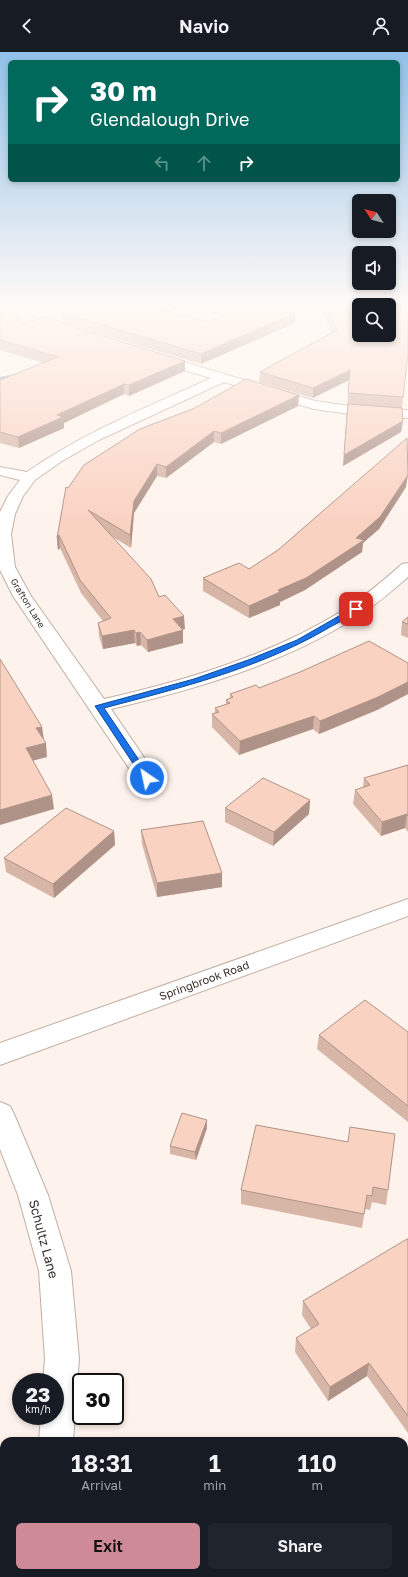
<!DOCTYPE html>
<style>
body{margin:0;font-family:"Golos Text",sans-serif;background:#20242c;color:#f1f3f6;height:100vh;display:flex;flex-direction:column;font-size:15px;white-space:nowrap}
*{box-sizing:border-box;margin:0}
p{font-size:13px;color:#9ea1a6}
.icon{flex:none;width:22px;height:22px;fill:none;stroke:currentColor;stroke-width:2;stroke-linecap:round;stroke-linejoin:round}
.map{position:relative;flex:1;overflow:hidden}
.side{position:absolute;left:0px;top:1385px;width:408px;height:140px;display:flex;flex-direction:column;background:#171b24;border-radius:12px 12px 0 0;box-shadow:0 2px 6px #0003}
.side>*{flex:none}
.banner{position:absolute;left:8px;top:8px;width:392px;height:122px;border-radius:6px;box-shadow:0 2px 6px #0003;background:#00695c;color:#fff;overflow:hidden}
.needle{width:26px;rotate:306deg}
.tools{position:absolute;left:352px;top:142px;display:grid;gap:8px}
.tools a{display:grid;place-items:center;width:44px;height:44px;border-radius:6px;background:#171b24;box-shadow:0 2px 6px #0003;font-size:20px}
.speed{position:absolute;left:12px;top:1321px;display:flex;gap:8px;font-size:20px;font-weight:700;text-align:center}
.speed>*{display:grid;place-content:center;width:52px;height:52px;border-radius:50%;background:#171b24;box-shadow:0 2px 6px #0003;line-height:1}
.speed small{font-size:10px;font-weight:400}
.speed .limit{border:2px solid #111;border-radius:6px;background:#fff;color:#111}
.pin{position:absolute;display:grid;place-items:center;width:34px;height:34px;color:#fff;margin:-17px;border-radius:8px;box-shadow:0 2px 6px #0006}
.me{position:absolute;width:44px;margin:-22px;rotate:326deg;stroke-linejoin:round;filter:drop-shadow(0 0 3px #0008)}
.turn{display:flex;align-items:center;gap:14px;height:84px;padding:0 16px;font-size:18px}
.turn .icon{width:52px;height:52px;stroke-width:2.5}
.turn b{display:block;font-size:28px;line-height:34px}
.lanes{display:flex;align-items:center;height:38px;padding:0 16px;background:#0003;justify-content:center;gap:20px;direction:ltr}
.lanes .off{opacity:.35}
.eta{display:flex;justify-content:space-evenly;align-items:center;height:68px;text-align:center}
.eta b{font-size:24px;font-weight:600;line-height:28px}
.cta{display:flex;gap:8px;margin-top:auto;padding:8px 16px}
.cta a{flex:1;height:46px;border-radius:6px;background:#cf8a98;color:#111;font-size:16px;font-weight:600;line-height:46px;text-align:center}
.cta a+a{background:#20242c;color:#f1f3f6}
header{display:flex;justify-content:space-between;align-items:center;height:52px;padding:0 16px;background:#171b24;font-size:18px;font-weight:600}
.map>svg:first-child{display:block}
</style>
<header><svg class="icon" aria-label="back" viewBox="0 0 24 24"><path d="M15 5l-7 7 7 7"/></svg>Navio<svg class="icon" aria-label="person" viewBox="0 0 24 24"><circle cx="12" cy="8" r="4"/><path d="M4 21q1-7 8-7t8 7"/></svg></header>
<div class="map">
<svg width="408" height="1525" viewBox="0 0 408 1525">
<rect width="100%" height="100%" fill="#fef3ec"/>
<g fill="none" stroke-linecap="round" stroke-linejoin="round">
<!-- stream -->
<path fill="#8aa0af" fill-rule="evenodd" d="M 173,256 L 179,256 L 158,266 L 154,265 Z
M 16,322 L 19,324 L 18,325 L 0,329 L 0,325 Z"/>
<defs>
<path id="minor" d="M 25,256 L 39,256 L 57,268 L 75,275 L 77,278 L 71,282 L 49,274 Z
M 157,302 L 315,349 L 357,355 L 408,358 L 408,366 L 357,363 L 314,357 L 224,330 L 99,388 L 62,409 L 35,428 L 23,444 L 15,462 L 11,482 L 15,515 L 31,544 L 104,647 C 187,628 272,603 345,557 C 365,544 384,528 402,512 L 408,511 L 408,525 C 392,539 376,553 358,564 C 284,612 196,637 111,657 L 158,726 L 155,731 L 147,733 L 139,731 L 13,544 L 0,518 L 0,460 L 8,444 L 20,428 L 0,423 L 0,415 L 27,420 C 84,380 148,355 211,326 L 153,309 L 151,306 Z
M 408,847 L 408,864 L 0,1013 L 0,991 Z
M 0,1050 L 10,1054 L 14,1062 L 48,1143 L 71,1219 L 79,1307 L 73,1389 L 39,1389 L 41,1364 L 55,1364 L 55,1330 L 43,1330 L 45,1307 L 39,1219 L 18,1143 L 0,1097 Z
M 4,1521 L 42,1521 L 41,1525 L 3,1525 Z"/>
</defs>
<!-- minor casing -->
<use href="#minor" stroke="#bfaea3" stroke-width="2"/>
<!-- minor -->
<use href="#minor" fill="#fff" fill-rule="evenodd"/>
</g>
<!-- wall -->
<path fill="#d7b5a7" d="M 0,256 L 23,272 L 70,274 L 185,309 L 185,319 L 129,344 L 124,342 L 64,371 L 64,376 L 19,396 L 0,391 L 0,328 L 44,311 L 0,298 Z
M 320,256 L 359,256 L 408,304 L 402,356 L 403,369 L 401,380 L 343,414 L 349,328 L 313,346 L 259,330 L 260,320 L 332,280 Z
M 62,259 L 209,270 L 295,261 L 295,271 L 201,312 L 80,276 L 63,269 Z
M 299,343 L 298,354 L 221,392 L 214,390 L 166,426 L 157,424 L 134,461 L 131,496 L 111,484 L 185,577 L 182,577 L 183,578 L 183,591 L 148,600 L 141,593 L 137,594 L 135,591 L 103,597 L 99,584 L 98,571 L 103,569 L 81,541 L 60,496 L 58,498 L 57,486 L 68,436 Z
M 406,435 L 379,477 L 363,491 L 362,500 L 305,538 L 280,550 L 280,553 L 249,566 L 203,539 L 203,526 L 249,517 Z
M 408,565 L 408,586 L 401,583 L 402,570 Z
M 408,611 L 408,642 L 377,658 L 319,682 L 313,677 L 239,703 L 212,675 L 212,662 L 215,661 L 215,656 L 226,652 L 226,648 L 230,646 L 230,642 L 259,636 Z
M 408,713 L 408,780 L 405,776 L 381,784 L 353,752 L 355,738 L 363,735 L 364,726 Z
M 310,748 L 309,762 L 273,794 L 225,770 L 225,756 Z
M 141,778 L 222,835 L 157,845 L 142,792 Z
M 114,779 L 115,793 L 54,846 L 6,820 L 4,806 Z
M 408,980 L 408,1070 L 317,997 L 319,983 Z
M 207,1068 L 207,1076 L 196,1108 L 170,1102 L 170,1094 Z
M 256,1073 L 388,1138 L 386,1153 L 372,1150 L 370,1158 L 365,1157 L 362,1176 L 241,1152 L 241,1138 Z
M 408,1187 L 408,1381 L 367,1324 L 328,1349 L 295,1300 L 296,1286 L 311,1277 L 302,1263 L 303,1249 Z
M 408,1451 L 408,1488 L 404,1481 L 404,1453 Z"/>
<!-- shaded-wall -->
<path fill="#af9388" d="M 295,261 L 295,271 L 201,312 L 201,302 Z
M 185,309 L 185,319 L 129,344 L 129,333 Z
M 350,318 L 349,328 L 313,346 L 313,336 Z
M 124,332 L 124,342 L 64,371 L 64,376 L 19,396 L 18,385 L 57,363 Z
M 299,343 L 298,354 L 221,392 L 221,381 Z
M 403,369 L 401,380 L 343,414 L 344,403 Z
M 214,379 L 214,390 L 166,426 L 166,415 Z
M 157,412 L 157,424 L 134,461 L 131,496 L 130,483 L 134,449 Z
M 408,423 L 406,435 L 379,477 L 363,491 L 362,500 L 305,538 L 280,550 L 280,553 L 249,566 L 249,554 L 278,538 L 356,486 Z
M 59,483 L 60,496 L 58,498 L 57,486 Z
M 184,564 L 185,577 L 173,580 L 173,567 Z
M 134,578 L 135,591 L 103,597 L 102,584 Z
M 183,578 L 183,591 L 148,600 L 147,588 Z
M 140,580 L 141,593 L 137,594 L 136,581 Z
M 408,630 L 408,642 L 377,658 L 319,682 L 320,669 Z
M 314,664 L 313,677 L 239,703 L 240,689 Z
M 42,675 L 44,688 L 36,676 Z
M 46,691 L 47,705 L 28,710 L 26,696 Z
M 52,743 L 54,757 L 0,773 L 0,758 Z
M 310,748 L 309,762 L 273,794 L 274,780 Z
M 407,762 L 405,776 L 381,784 L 382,770 Z
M 114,779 L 115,793 L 54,846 L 53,832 Z
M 222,821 L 222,835 L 157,845 L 157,831 Z
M 207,1068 L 207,1076 L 196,1108 L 195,1100 Z
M 369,1311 L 367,1324 L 328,1349 L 330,1335 Z"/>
<!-- building -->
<path fill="#fad2c2" stroke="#af9388" d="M 0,256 L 6,256 L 23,272 L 46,264 L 70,274 L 185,309 L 129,333 L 124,332 L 57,363 L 63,365 L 18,385 L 0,380 L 0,328 L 58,305 L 0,288 Z
M 70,256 L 153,256 L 209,270 L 238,256 L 276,256 L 295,261 L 201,302 L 79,266 L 62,259 Z
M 326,256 L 359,256 L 359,283 L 389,283 L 389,256 L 408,256 L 408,303 L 403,345 L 348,341 L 350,318 L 313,336 L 260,320 L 337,278 Z
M 246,327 L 299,343 L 221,381 L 214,379 L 166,415 L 157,412 L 134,449 L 130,483 L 88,458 L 151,527 L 159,545 L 165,543 L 184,564 L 173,567 L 183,578 L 147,588 L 140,580 L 136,581 L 134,578 L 102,584 L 98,571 L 111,566 L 80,528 L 59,483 L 57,486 L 66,435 L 68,436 L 84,413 L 140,377 L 195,356 Z
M 348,352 L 402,356 L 403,369 L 344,403 Z
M 407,386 L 408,423 L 380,465 L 356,486 L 364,488 L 306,526 L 278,538 L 280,540 L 249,554 L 203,526 L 239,511 L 249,517 L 278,498 Z
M 408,565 L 408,572 L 402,570 Z
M 369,589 L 408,611 L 408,630 L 378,645 L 320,669 L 314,664 L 240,689 L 212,662 L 219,660 L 215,656 L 230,651 L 226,648 L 233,645 L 230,642 L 256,633 L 259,636 L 300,620 Z
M 0,607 L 42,675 L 36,676 L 46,691 L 26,696 L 52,743 L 0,758 Z
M 408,713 L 408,764 L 407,762 L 382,770 L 355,738 L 370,733 L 364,726 Z
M 263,726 L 310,748 L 274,780 L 225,756 Z
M 66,756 L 114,779 L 53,832 L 4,806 Z
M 203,769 L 222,821 L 157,831 L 141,778 Z
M 365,948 L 408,980 L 408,1054 L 319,983 Z
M 182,1061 L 207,1068 L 195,1100 L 170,1094 Z
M 256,1073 L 348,1090 L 350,1075 L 395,1082 L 388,1138 L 373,1135 L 372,1144 L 367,1143 L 364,1162 L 241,1138 Z
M 407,1187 L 408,1187 L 408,1364 L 369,1311 L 330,1335 L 296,1286 L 319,1272 L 303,1249 Z
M 408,1451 L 408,1478 L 404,1472 L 404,1453 Z"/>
<!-- sky -->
<linearGradient id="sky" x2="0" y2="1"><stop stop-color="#91c0e8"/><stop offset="0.54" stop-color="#fffaf6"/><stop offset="1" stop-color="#fffaf6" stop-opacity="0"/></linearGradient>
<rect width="408" height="470" fill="url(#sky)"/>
<!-- route -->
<path fill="#1a73e8" stroke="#114b97" d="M 353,556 L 359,557 C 351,566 336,571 325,578 C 257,617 180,636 104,656 L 151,726 L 150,728 L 144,728 L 95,654 L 194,627 L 248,608 L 297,588 Z"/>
<g text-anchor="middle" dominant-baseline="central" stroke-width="3.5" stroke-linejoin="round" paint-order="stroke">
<!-- far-street labels -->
<g font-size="9" fill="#342e29" stroke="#fff">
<text transform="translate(28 551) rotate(58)">Grafton Lane</text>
</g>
<!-- street labels -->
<g font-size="11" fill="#342e29" stroke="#fff">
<text transform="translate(204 928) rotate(-20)">Springbrook Road</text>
</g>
<!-- near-street labels -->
<g font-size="13" fill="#342e29" stroke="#fff">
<text transform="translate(44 1187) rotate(75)">Schultz Lane</text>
</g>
</g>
</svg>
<div class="tools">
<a><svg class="needle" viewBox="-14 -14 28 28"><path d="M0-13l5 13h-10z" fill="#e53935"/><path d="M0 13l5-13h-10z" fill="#9ea1a6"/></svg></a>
<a><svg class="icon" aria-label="sound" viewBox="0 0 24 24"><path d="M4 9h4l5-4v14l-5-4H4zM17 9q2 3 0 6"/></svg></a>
<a><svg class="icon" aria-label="search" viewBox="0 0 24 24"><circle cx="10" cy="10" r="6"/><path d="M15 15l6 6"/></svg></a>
</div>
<div class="speed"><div>23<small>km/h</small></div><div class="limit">30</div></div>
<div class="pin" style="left:356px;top:557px;background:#d93025"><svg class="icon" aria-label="arrive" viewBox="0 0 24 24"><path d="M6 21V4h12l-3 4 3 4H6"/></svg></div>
<svg class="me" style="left:147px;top:726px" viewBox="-20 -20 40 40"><circle r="17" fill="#1a73e8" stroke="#fff" stroke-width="3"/><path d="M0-11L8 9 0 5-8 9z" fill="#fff"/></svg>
<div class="banner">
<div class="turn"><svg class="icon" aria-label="right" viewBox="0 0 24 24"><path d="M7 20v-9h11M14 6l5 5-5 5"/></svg><div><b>30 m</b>Glendalough Drive</div></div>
<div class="lanes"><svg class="icon off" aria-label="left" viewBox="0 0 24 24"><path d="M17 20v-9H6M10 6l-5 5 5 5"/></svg><svg class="icon off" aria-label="ahead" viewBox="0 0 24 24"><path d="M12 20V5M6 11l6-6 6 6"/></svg><svg class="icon" aria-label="right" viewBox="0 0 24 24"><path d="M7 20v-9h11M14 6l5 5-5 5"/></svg></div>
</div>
<section class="side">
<div class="eta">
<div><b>18:31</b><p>Arrival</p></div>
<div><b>1</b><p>min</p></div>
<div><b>110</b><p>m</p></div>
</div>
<div class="cta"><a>Exit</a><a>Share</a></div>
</section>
</div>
